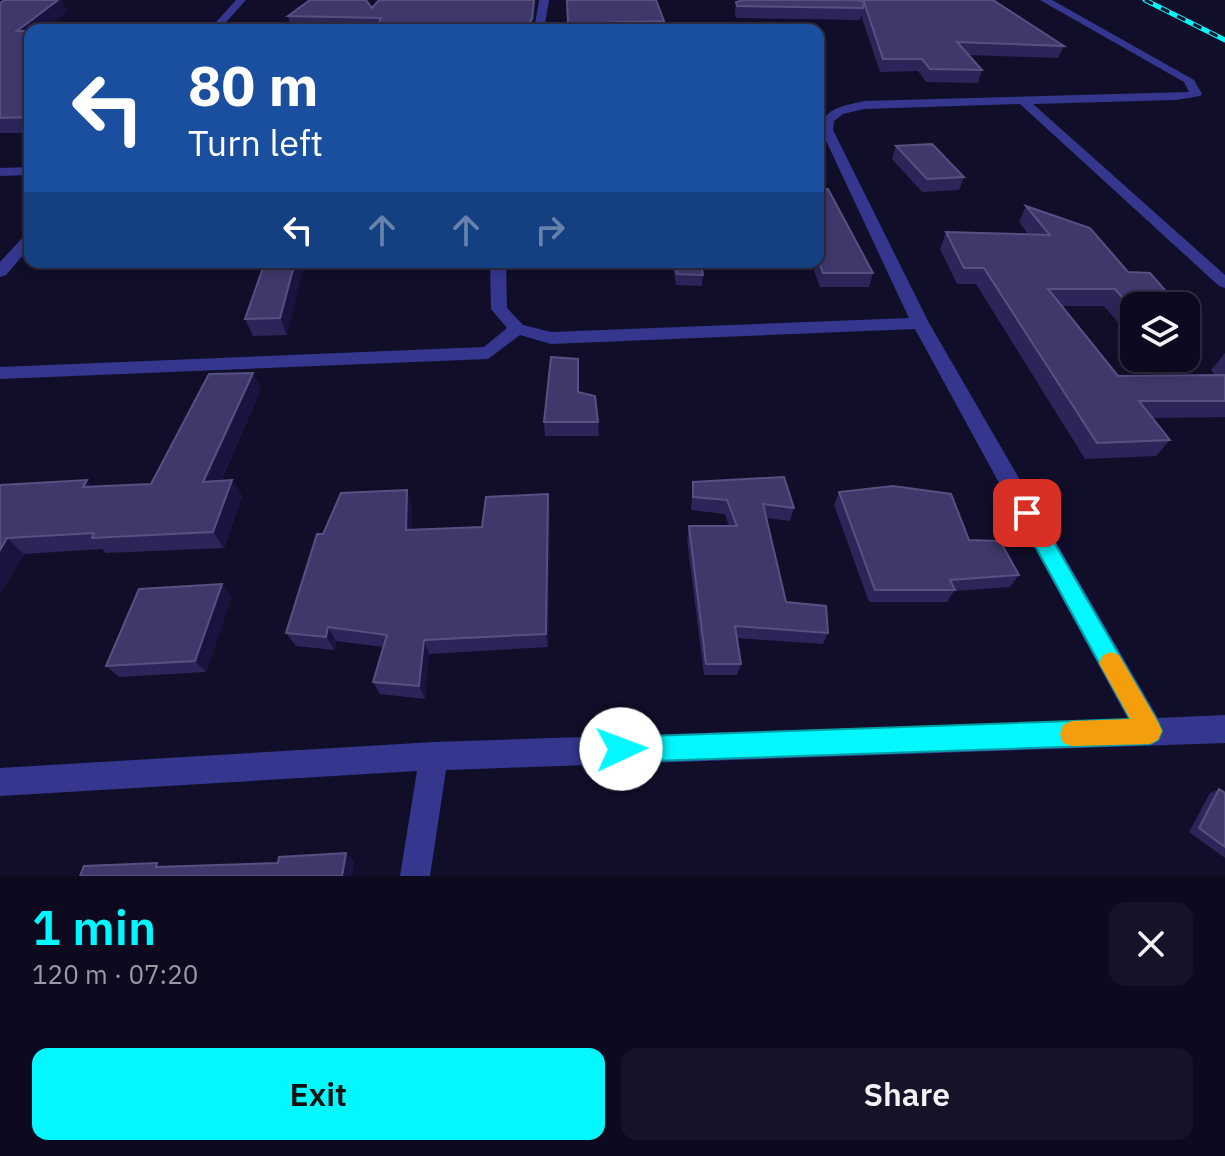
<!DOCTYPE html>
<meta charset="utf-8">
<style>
body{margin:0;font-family:"IBM Plex Sans",sans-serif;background:#161329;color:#f1f3f6;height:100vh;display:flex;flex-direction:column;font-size:30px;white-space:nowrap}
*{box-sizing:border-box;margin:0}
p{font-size:26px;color:#9a9aa5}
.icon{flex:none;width:44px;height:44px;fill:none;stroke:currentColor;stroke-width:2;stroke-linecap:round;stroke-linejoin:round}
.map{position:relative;height:876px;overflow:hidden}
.drawer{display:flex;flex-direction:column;background:#0d0a20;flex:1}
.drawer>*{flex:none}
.banner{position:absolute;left:24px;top:24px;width:800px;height:244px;border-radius:16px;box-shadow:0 4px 12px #0003,0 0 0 2px #2d2b3e;background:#1a4fa0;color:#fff;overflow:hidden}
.fabs{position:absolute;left:1120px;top:292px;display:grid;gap:16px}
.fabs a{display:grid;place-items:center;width:80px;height:80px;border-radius:16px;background:#0d0a20;box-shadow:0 4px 12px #0003,0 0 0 2px #2d2b3e;font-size:40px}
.pin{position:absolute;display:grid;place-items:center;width:68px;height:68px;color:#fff;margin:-34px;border-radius:16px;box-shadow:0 4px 12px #0006}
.me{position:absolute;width:88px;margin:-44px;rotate:88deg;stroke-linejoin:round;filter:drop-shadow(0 0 6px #0008)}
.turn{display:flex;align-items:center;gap:28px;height:168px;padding:0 32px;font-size:36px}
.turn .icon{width:104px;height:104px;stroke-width:2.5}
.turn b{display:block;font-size:56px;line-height:68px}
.lanes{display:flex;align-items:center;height:76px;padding:0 32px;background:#0003;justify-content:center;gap:40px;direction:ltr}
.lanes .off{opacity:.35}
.round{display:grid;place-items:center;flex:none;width:84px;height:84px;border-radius:16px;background:#161329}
.summary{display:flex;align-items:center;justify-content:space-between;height:136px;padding:0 32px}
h1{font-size:48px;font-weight:600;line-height:60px;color:#03f7ff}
.action{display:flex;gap:16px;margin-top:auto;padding:16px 32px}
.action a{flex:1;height:92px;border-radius:16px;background:#03f7ff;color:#111;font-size:32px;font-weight:600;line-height:92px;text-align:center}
.action a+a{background:#161329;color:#f1f3f6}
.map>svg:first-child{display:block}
</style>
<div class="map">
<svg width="1225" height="876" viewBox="0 0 1225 876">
<rect width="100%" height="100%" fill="#110e2a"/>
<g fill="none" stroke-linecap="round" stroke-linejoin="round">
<!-- minor -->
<path fill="#35378e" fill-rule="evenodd" d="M 236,0 L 246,0 L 219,30 L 209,30 Z
M 539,0 L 549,0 L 544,30 L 534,30 Z
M 1040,0 L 1052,0 L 1194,80 L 1202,94 L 1200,96 L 1176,100 L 1033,104 L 1225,275 L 1225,288 L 1219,286 L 1020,104 L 864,109 L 843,114 L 834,121 L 833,130 L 929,323 L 1158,718 L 1225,715 L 1225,743 L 446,770 L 430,876 L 400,876 L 417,771 L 0,796 L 0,768 L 434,742 L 1128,719 L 915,329 L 551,344 L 520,335 L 488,359 L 0,379 L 0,367 L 484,347 L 507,328 L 491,309 L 490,262 L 506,262 L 507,308 L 523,325 L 551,332 L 909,318 L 821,130 C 823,107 845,106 864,101 L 1189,92 L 1184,82 Z
M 30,167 L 30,175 L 0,176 L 0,168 Z
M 30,233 L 30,247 L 6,275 L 0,277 L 0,262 L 25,235 Z"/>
<defs>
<path id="rail" d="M 1145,0 L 1225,40"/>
</defs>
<!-- rail casing -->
<use href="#rail" stroke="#03f7ff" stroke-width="5"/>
<!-- rail -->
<use href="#rail" stroke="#110e2a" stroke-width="3" stroke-dasharray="9" stroke-linecap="butt"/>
</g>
<!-- wall -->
<path fill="#2c2559" d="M 567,0 L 664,21 L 664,29 L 568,30 Z
M 862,0 L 993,0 L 1064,46 L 1058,58 L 969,55 L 982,70 L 978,83 L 926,82 L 918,71 L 880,72 L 861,15 L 860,20 L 736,18 L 735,14 L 736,2 L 861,1 Z
M 0,3 L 67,11 L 43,30 L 30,30 L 30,133 L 0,133 Z
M 372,8 L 533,30 L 292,30 L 288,16 Z
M 896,146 L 964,177 L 959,190 L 922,192 L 892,159 Z
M 818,191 L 873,273 L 869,287 L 820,287 L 811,262 L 818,262 Z
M 1026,206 L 1134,306 L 1134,335 L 1129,335 L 1104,306 L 1062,306 L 1118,376 L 1215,375 L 1211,370 L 1225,353 L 1225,417 L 1152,418 L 1170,440 L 1156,456 L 1085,459 L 976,284 L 957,284 L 940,249 L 946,232 L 1028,234 L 1019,222 Z
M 265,262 L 287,335 L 253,336 L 245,319 Z
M 672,262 L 732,262 L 731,264 L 701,263 L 703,275 L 702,286 L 676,285 Z
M 578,359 L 579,392 L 598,422 L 599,436 L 545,436 L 544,422 Z
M 261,389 L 221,481 L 232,480 L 242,496 L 224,548 L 106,553 L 102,549 L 24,554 L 0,594 L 0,485 L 93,487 L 151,484 Z
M 693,482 L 794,508 L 790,521 L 766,518 L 786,602 L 828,633 L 823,644 L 737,638 L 741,664 L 737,675 L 704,675 L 687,539 L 689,526 L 729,526 L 725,514 L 691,510 Z
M 407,490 L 412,506 L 412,529 L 482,527 L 550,510 L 548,647 L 429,654 L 425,699 L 380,694 L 373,682 L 383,647 L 336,641 L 335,650 L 296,646 L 286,633 L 323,534 Z
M 839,492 L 969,540 L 1019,575 L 1010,587 L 954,591 L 947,602 L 869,602 L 834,505 Z
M 222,584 L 231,597 L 206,672 L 119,677 L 106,666 Z
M 1219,789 L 1225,793 L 1225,858 L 1189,832 L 1210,793 Z"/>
<!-- shaded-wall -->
<path fill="#19143f" d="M 58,0 L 62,0 L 67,11 L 43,30 L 30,30 L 30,41 L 17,31 Z
M 534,0 L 536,0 L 533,30 L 523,30 Z
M 295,262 L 305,262 L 287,335 L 280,318 Z
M 253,373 L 261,389 L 213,498 L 203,482 Z
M 87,480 L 100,496 L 83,487 Z
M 232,480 L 242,496 L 224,548 L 213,532 Z
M 407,490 L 412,506 L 412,544 L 406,530 Z
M 548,494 L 550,510 L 548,647 L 546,634 Z
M 7,538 L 24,554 L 0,594 L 0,550 Z
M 222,584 L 231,597 L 206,672 L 195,661 Z
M 328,627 L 336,641 L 335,650 L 326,637 Z
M 424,640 L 429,654 L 425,699 L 419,686 Z
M 346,853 L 354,861 L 352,876 L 342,876 Z"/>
<!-- building -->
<path fill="#3f386b" stroke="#575182" stroke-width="2" d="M 5,0 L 58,0 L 17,31 L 30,31 L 30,117 L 0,118 L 0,3 Z
M 310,0 L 366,0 L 372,8 L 379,0 L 534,0 L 532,19 L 523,30 L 376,30 L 381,18 L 288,16 Z
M 567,0 L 656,0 L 664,21 L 568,24 Z
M 744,0 L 857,0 L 864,2 L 863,0 L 993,0 L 1064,46 L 957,42 L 982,70 L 930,69 L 922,59 L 883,59 L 864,2 L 863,8 L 737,6 L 736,2 Z
M 932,144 L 964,177 L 927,179 L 896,146 Z
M 828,189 L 873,273 L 823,273 L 818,259 L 818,191 Z
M 1026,206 L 1090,228 L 1128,272 L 1150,273 L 1179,306 L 1134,306 L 1134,311 L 1115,289 L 1048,289 L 1118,376 L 1225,375 L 1225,401 L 1139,401 L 1170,440 L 1097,443 L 984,268 L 964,268 L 946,232 L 1050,235 Z
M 265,262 L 295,262 L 280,318 L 245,319 Z
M 675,262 L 701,262 L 703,275 L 677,274 Z
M 551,357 L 578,359 L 578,392 L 595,396 L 598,422 L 544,422 Z
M 253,373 L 203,482 L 232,480 L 213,532 L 92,538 L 94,533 L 7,538 L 0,550 L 0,485 L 87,480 L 83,487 L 151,484 L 209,374 Z
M 784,477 L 794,508 L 763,504 L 786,602 L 826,606 L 828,633 L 735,626 L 741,664 L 706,664 L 689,526 L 737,526 L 727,500 L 693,497 L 693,482 Z
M 893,486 L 951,494 L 969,540 L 1000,541 L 1019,575 L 950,580 L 955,590 L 875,590 L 839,492 Z
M 407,490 L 406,530 L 482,527 L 486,497 L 548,494 L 546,634 L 424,640 L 419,686 L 373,682 L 387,635 L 328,627 L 326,637 L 286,633 L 317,534 L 323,534 L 341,493 Z
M 222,584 L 195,661 L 106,666 L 139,589 Z
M 1219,789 L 1225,793 L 1225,847 L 1199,828 Z
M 346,853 L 342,876 L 80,876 L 84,866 L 157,863 L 156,867 L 278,863 L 279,857 Z"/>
<!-- route -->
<path fill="#03f7ff" stroke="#02a1a6" stroke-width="2" d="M 1027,505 L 1034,508 L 1158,722 L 1162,731 L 1158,740 L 1150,744 L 621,762 L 612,758 L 608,749 L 612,740 L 621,737 L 1130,719 L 1017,513 L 1020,508 Z"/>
<!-- slow -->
<path fill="#f59e0b" d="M 1111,652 L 1119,655 L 1158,722 L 1162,731 L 1158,740 L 1150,744 L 1072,746 L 1063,743 L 1060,734 L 1063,725 L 1072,721 L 1130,719 L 1099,663 L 1103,655 Z"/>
</svg>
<div class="fabs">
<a><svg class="icon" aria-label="layers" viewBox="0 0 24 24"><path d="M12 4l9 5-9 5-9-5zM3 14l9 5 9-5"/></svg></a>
</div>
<div class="pin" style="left:1027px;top:513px;background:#d93025"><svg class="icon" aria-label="arrive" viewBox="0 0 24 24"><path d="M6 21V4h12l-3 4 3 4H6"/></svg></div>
<svg class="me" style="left:621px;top:749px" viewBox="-20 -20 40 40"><circle r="19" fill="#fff"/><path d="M0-13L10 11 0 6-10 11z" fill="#03f7ff"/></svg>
<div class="banner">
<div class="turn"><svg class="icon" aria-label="left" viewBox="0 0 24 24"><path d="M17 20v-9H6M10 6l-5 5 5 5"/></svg><div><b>80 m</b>Turn left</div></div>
<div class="lanes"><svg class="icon" aria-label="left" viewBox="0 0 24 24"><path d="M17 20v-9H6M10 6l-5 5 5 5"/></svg><svg class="icon off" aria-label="ahead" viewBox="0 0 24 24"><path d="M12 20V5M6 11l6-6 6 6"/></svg><svg class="icon off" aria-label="ahead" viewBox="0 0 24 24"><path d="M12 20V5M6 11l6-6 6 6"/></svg><svg class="icon off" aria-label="right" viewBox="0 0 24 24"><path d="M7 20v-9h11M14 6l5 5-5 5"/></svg></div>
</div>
</div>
<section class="drawer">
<div class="summary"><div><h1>1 min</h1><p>120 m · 07:20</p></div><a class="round"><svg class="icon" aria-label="close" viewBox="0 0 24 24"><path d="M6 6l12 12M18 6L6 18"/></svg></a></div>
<div class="action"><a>Exit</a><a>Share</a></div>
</section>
